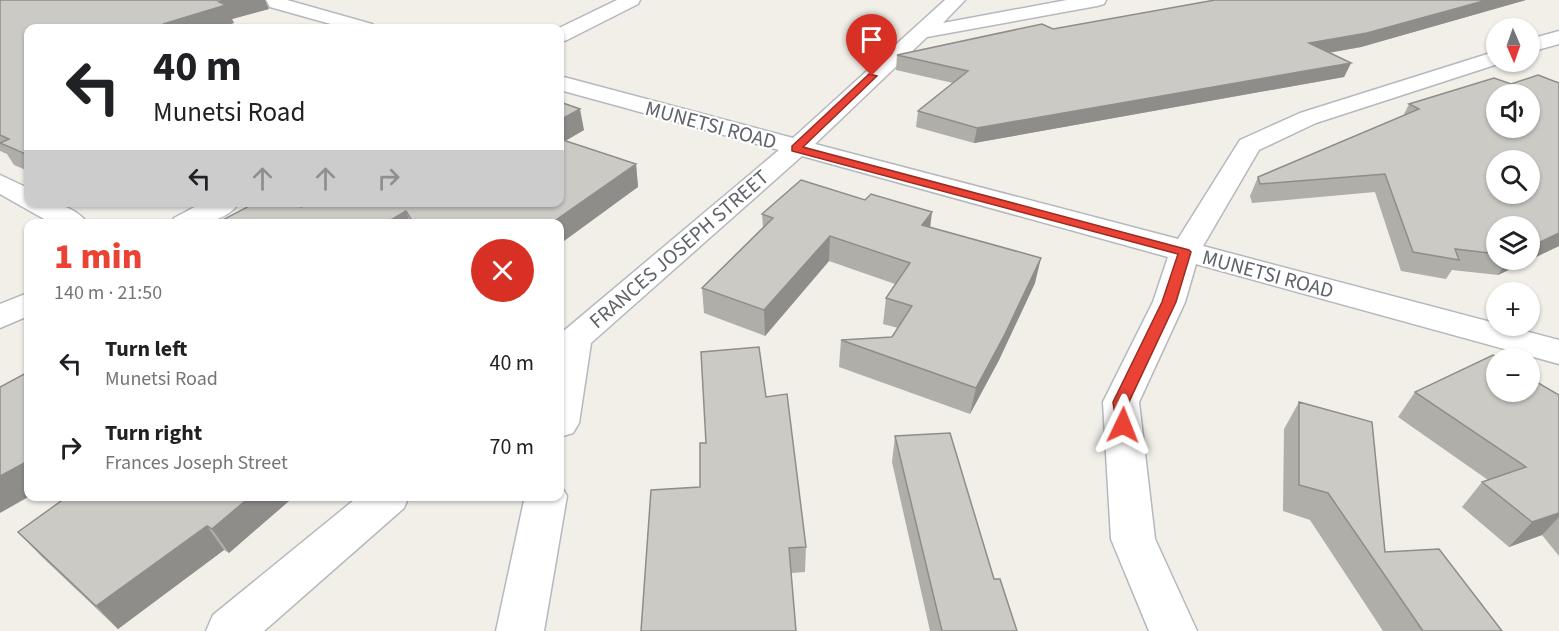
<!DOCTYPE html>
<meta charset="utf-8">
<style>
body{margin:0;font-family:"Source Sans 3",sans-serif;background:#f6f6f6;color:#202124;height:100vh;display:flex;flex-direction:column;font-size:22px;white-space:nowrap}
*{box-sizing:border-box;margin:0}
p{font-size:20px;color:#757577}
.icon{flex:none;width:33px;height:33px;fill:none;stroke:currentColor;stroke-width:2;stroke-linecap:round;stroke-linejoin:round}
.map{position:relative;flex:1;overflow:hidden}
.side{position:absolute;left:24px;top:219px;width:540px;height:282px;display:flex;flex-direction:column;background:#fff;border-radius:12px;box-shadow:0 2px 4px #0004}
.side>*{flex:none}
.banner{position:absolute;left:24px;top:24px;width:540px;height:183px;border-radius:12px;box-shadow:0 2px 4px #0004;background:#fff;color:#202124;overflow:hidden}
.needle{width:39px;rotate:178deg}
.buttons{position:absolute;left:1486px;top:18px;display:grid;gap:12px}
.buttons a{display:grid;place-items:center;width:54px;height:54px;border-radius:50%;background:#fff;box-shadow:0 2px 4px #0004;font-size:30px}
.pin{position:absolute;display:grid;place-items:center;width:51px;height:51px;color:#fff;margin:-62px -26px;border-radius:50% 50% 50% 0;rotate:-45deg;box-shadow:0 0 6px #0007}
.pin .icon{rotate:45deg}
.me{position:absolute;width:66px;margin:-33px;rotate:2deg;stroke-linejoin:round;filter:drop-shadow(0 0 4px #0008)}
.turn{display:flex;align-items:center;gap:21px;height:126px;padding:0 30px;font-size:27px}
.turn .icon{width:78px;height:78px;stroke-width:2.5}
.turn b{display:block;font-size:42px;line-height:51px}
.lanes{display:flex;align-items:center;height:57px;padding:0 30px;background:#0003;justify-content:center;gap:30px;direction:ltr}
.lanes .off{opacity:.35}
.round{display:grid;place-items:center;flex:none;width:63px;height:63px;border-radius:32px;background:#f6f6f6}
.overview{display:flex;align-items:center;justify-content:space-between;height:102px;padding:0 30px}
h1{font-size:36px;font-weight:800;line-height:45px;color:#ea4335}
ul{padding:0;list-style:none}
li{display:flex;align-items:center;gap:18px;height:84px;padding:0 30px}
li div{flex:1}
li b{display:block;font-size:22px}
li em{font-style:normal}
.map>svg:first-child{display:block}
</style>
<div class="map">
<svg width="1559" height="631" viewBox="0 0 1559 631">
<rect width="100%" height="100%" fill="#f1efe8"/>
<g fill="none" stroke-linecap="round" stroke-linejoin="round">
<defs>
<path id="street" d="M 266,0 L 287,0 L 372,24 L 375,28 L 345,28 L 270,7 Z
M 617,0 L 640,0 L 638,4 L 567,40 L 560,42 L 559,28 Z
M 945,0 L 965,0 L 943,23 L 1067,0 L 1106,0 L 1104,4 L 1097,6 L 927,37 L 815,144 L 1178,239 L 1240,140 L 1300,113 L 1497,51 L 1497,62 L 1504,62 L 1316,123 L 1259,150 L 1203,246 L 1559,340 L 1559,364 L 1196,264 L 1185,302 L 1139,402 L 1155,539 L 1197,631 L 1149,631 L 1111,539 L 1103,402 L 1153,302 L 1168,257 L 802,156 L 591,343 L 579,423 L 573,433 L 560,437 L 560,334 L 779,150 L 560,90 L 560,76 L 793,138 Z
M 1559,31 L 1559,44 L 1530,52 L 1530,39 Z
M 0,175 L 28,188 L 28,202 C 50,202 74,204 88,224 L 53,224 L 0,194 Z
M 204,202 L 240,202 C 224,225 194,224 170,224 L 174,218 Z
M 28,293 L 28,316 L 0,328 L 0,304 Z
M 560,484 L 567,496 L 544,631 L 496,631 L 525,496 L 560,496 Z
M 359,496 L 409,496 L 404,508 L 264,631 L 206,631 L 213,615 Z"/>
</defs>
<!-- street casing -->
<use href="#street" stroke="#b5b8bc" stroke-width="3"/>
<!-- street -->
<use href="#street" fill="#fff" fill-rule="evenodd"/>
</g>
<!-- wall -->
<path fill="#afaea9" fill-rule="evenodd" d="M 0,0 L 269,9 L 232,19 L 234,23 L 217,28 L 28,28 L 28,171 L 14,165 L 7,154 L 0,151 Z
M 1215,0 L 1526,0 L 1361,47 L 1329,53 L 1351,63 L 1344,77 L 974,143 L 916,127 L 918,111 L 953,83 L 896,70 L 897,55 L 1053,29 Z
M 1494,78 L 1559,246 L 1498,275 L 1452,270 L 1446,279 L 1401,271 L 1375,192 L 1252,203 L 1250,196 L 1258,177 L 1403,116 L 1409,104 ZM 1497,226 L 1530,260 L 1497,260 Z
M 560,102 L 584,130 L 565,141 L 636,164 L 638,187 L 560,224 L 215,224 L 301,207 L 560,202 Z
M 762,214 L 930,227 L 1035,283 L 999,360 L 970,414 L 839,367 L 841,340 L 892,337 L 898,328 L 883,324 L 886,298 L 895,284 L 829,261 L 765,336 L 704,313 L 702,288 L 763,228 Z
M 1415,392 L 1559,395 L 1559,556 L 1542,535 L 1509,547 L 1462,507 L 1482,482 L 1488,480 L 1398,417 Z
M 766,397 L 806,547 L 805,572 L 791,573 L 706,443 Z
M 1299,402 L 1385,552 L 1502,631 L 1383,631 L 1310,520 L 1283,511 L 1284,429 Z
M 895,436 L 994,579 L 1017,631 L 930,631 L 892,462 Z
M 68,496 L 286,496 L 289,501 L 229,553 L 224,550 L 118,629 L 41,556 L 18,532 Z"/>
<!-- shaded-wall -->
<path fill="#8f8d8a" d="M 228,0 L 265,0 L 269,9 L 232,19 L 234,23 L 217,28 L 165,28 L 163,24 L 219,2 Z
M 1487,0 L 1526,0 L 1361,47 L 1303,57 L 1309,43 Z
M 1351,63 L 1344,77 L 974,143 L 977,128 Z
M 580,109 L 584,130 L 560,144 L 560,120 Z
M 636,164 L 638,187 L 560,244 L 560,224 L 550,224 Z
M 406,211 L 410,224 L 384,224 Z
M 932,212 L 929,237 L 922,225 Z
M 1559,233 L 1559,246 L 1498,275 L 1508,260 L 1530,260 L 1530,247 Z
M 830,236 L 829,261 L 765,336 L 764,310 Z
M 1041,258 L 1035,283 L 999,360 L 970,414 L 976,388 Z
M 28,461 L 28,496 L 30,496 L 0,513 L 0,476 Z
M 251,496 L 286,496 L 289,501 L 229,553 L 212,529 Z
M 1559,513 L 1559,517 L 1542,535 L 1509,547 L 1532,522 Z
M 207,526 L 224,550 L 118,629 L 96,606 Z"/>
<!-- building -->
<path fill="#cccac5" stroke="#8f8d8a" stroke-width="1.5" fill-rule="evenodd" d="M 0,0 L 228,0 L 219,2 L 226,5 L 163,24 L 182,28 L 28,28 L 28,155 L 0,143 L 9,139 L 0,135 Z
M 1215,0 L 1487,0 L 1367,33 L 1309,43 L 1351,63 L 977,128 L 918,111 L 968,71 L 897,55 L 1042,24 L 1053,29 Z
M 1538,75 L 1559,83 L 1559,233 L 1530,247 L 1530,226 L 1497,226 L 1497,254 L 1455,249 L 1459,260 L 1413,252 L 1385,174 L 1260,184 L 1258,177 L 1419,109 L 1409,104 L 1494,78 L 1511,84 ZM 1497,94 L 1530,94 L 1530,128 L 1497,128 ZM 1497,160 L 1530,160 L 1530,194 L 1497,194 Z
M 560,102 L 580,109 L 560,120 Z
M 560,139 L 636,164 L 550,224 L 414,224 L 406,211 L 384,224 L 215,224 L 257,202 L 288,202 L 301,207 L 310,202 L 560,202 Z
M 801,180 L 865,200 L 871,194 L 932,212 L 922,225 L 1041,258 L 1005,334 L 976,388 L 841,340 L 892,337 L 912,306 L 886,298 L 910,263 L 830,236 L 764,310 L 702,288 L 773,218 L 762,214 Z
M 759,347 L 766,397 L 787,394 L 806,547 L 789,548 L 796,631 L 641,631 L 651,490 L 700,487 L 700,443 L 706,443 L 701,352 Z
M 1493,355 L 1498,358 L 1497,358 L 1497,392 L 1530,392 L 1530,378 L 1559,395 L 1559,513 L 1532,522 L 1482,482 L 1526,467 L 1415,392 Z
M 28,372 L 28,461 L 0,476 L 0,387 Z
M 1299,402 L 1372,422 L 1385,552 L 1439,549 L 1502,631 L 1423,631 L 1328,493 L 1299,485 Z
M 950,433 L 994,579 L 1000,579 L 1017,631 L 942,631 L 895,436 Z
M 68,496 L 251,496 L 212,529 L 207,526 L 96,606 L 18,532 Z"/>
<!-- route -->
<path fill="#ea4335" stroke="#982c22" stroke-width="1.5" d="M 869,74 L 877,76 L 803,147 L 1189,250 L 1191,252 L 1176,302 L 1129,402 L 1131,425 L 1128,429 L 1117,429 L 1113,402 L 1162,302 L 1178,254 L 792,151 L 792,146 Z"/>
<g text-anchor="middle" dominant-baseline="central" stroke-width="4.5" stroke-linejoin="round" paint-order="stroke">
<!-- street labels -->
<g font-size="21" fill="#5f6368" stroke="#fff">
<text transform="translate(711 125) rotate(15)">MUNETSI ROAD</text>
<text transform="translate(679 249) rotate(-41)">FRANCES JOSEPH STREET</text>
<text transform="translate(1268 274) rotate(15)">MUNETSI ROAD</text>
</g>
</g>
</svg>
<div class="buttons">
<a><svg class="needle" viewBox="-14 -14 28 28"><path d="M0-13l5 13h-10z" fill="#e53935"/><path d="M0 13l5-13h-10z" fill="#757577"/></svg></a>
<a><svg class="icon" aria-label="sound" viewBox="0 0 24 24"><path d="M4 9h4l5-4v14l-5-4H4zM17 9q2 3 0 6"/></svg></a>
<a><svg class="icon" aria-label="search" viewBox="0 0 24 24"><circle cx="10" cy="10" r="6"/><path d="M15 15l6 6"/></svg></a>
<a><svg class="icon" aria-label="layers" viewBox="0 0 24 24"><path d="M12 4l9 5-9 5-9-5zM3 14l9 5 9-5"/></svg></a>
<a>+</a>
<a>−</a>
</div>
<div class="pin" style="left:872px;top:76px;background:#d93025"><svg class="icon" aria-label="arrive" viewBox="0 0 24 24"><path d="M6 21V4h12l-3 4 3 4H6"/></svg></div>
<svg class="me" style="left:1123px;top:425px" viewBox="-20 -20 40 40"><path d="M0-17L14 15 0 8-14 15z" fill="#ea4335" stroke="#fff" stroke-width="4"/></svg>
<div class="banner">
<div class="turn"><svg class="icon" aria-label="left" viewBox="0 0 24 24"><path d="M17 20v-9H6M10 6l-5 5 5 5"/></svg><div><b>40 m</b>Munetsi Road</div></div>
<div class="lanes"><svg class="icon" aria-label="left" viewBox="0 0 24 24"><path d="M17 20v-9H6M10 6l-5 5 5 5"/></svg><svg class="icon off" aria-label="ahead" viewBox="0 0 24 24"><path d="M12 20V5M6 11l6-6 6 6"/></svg><svg class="icon off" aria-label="ahead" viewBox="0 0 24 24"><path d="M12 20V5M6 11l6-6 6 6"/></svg><svg class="icon off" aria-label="right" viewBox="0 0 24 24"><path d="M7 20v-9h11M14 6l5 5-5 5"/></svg></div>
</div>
<section class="side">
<div class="overview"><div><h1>1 min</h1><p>140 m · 21:50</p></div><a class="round" style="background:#d93025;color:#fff"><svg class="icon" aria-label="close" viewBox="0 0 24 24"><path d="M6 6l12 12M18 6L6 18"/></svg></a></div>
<ul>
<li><svg class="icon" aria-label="left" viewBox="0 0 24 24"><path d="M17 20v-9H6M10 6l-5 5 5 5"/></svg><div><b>Turn left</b><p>Munetsi Road</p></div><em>40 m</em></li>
<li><svg class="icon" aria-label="right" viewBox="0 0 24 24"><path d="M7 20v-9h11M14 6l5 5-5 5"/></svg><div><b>Turn right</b><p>Frances Joseph Street</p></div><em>70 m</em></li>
</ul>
</section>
</div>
